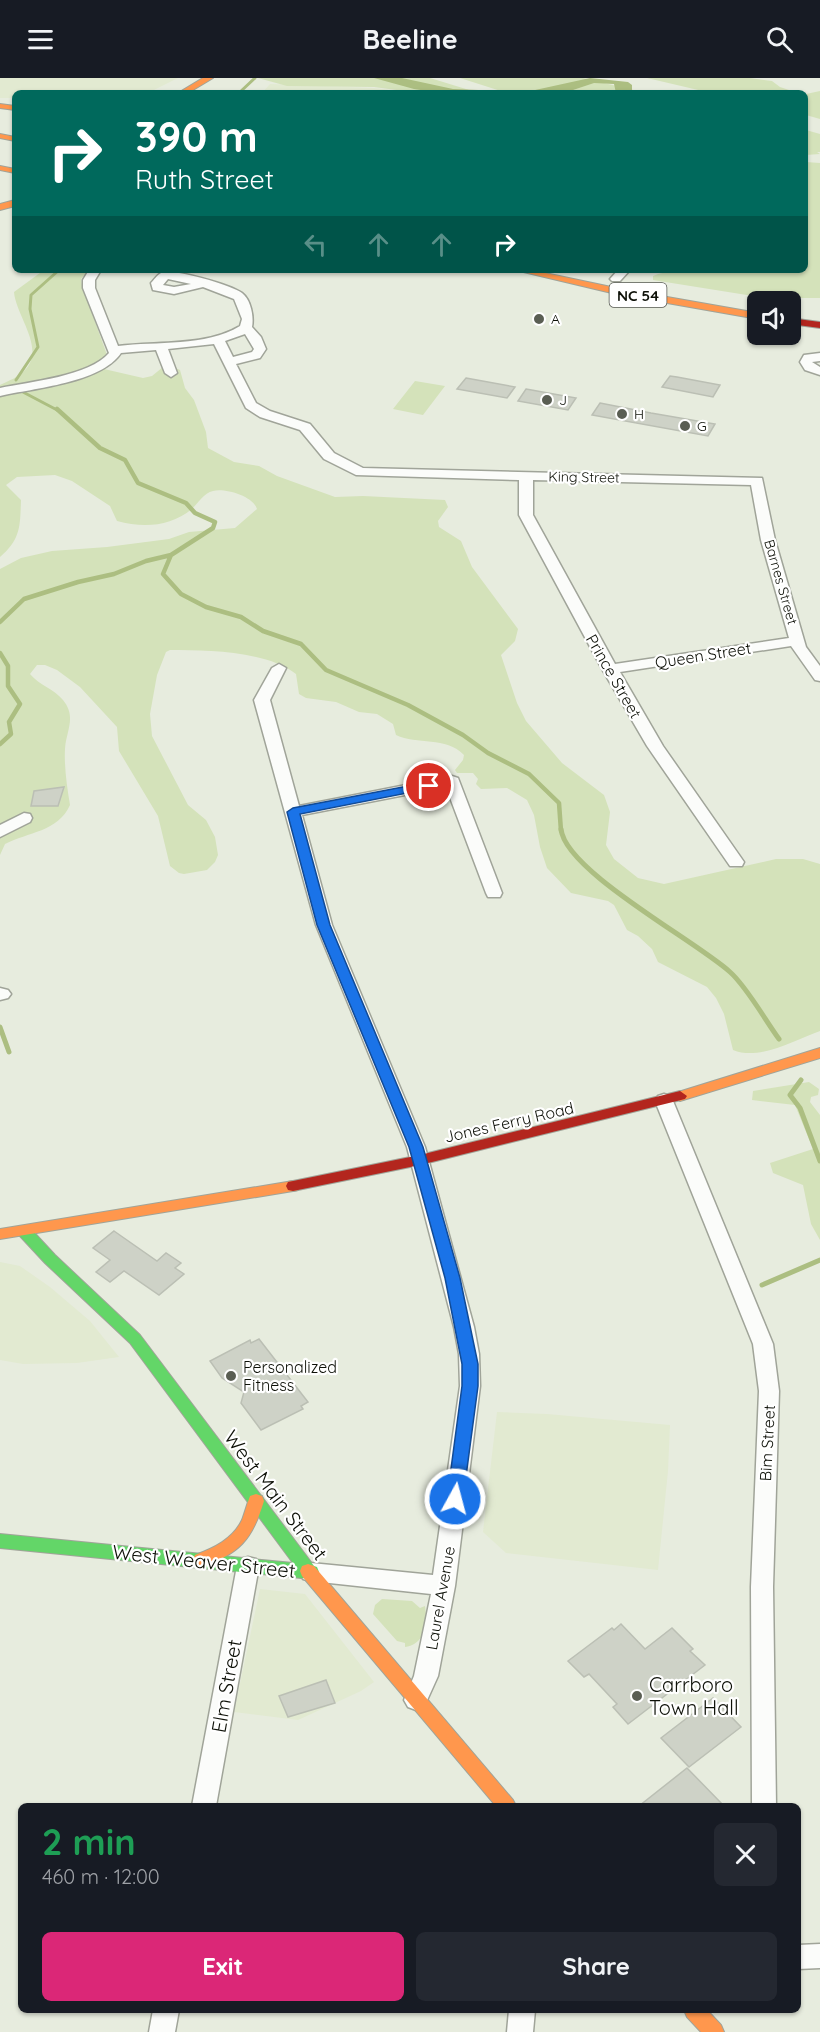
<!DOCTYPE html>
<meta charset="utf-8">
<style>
body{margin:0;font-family:Quicksand,sans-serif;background:#242831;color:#f1f3f6;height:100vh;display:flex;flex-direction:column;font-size:22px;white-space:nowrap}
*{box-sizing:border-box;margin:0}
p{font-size:20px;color:#9ea1a6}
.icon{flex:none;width:33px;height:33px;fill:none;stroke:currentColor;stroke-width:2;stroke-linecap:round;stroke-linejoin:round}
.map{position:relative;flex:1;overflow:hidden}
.details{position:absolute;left:18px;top:1725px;width:783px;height:210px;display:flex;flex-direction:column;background:#171b24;border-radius:9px;box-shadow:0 2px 4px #0004}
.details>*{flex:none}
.banner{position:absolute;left:12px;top:12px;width:796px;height:183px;border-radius:9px;box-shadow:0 2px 4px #0004;background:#00695c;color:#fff;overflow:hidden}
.tools{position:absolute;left:747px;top:213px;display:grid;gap:12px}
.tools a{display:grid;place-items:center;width:54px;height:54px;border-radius:9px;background:#171b24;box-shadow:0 2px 4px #0004;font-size:30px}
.pin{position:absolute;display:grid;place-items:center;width:51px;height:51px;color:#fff;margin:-26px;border:3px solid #fff;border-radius:50%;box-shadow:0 2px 6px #0007}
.me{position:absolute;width:66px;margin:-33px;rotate:7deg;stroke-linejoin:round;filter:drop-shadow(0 0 4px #0008)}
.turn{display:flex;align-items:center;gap:21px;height:126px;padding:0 24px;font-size:27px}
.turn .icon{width:78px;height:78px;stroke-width:2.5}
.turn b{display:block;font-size:42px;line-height:51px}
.lanes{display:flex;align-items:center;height:57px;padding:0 24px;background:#0003;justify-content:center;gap:30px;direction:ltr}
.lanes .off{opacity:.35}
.round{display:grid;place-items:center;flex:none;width:63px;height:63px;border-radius:9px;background:#242831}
.summary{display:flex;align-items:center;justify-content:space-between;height:102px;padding:0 24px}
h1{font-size:36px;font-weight:800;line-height:45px;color:#1e9e55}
.action{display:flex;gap:12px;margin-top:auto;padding:12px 24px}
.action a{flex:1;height:69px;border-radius:9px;background:#db2777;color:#fff;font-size:24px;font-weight:800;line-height:69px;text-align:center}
.action a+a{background:#242831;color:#f1f3f6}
header{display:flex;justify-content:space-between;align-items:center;height:78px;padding:0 24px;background:#171b24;font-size:27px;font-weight:800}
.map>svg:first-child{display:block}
</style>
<header><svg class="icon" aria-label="menu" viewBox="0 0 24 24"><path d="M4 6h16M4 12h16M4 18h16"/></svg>Beeline<svg class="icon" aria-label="search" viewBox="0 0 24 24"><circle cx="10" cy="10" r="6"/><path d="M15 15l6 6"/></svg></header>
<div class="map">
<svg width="820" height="1954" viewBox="0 0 820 1954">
<rect width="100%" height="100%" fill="#e7ecde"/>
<!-- built -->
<path fill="#e2ead1" d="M 0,0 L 178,0 L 152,13 L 15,15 L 15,20 L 0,20 Z
M 270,6 L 374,10 L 417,15 L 262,15 Z
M 0,1184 L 20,1188 L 50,1209 L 90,1243 L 119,1279 L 77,1285 L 23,1286 L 0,1282 Z
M 497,1334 L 547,1336 L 670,1347 L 668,1393 L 658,1492 L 506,1475 L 483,1454 Z
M 260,1511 L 305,1516 L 374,1604 L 361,1613 L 298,1642 L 234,1634 Z"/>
<!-- green -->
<path fill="#d4e2ba" d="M 258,0 L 430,0 L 479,15 L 419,15 L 374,9 L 287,8 Z
M 460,0 L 583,0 L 646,15 L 507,15 Z
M 647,0 L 750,0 L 772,3 L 780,9 L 798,15 L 711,15 Z
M 820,13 L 820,41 L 806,37 L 806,16 Z
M 806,52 L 820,56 L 820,74 L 817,74 L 820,76 L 806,77 Z
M 806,84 L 820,85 L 820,220 L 765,220 L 653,202 L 653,198 C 666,191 684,196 698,192 L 806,192 Z
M 44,192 L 89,192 L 81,201 L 82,207 L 107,277 L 104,291 L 143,300 L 152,298 L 163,289 L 171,288 L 180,292 L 185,310 L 194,322 L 206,354 L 208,370 L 234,384 L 259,388 L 277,398 L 335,419 L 363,418 L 445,422 L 448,429 L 438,443 L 439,449 L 461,463 L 472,489 L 518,551 L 515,563 L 501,577 L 517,625 L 526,643 L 562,685 L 604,717 L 610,734 L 606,767 L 614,781 L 638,800 L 664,806 L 776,781 L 803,781 L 820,786 L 820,953 C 795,962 760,983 733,972 L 724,936 L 716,920 L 707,909 L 658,884 L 652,871 L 638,858 L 627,852 L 614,827 L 608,823 L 571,815 L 547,790 L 540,769 L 534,737 L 527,722 L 507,710 L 481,711 L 476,706 L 478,701 L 473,695 L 457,695 L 455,692 L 463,682 L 464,677 C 446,658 417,667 396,657 L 393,646 L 377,636 L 359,634 L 336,624 L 306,620 L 299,616 L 296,596 C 267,573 207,572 170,572 L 166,574 L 157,597 L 150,636 L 152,658 L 188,727 L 206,742 L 215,759 L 218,777 L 215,784 L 207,792 L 184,796 L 179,795 L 170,788 L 158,738 L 119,673 L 117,649 L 80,609 L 57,592 L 45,587 L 37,587 L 30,596 C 39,607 54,611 63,622 C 77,639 66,653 65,671 C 64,688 67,709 70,727 C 58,754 28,754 5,766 L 0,777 L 0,491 L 21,480 L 52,473 L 107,469 L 169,461 L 189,454 L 235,450 L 257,431 C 253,418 225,410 213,413 C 204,415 198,425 192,431 C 170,449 143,450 117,443 L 110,428 L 72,403 L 55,397 L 17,399 L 6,407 L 21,422 C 20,448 21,461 0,479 L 0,307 C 8,303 19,299 25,292 C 46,271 16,238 14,214 Z
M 415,303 L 445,308 L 423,337 L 393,331 Z
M 809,1004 L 819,1011 L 818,1017 L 811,1019 L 810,1024 L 820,1037 L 820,1162 L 811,1146 L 803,1107 L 773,1095 L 770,1085 L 813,1071 L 795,1027 L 752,1022 L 753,1013 Z
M 382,1521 L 412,1523 L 420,1530 L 425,1528 C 428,1545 425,1567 405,1569 L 405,1565 L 397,1563 L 373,1536 L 375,1527 Z"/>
<!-- water -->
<path fill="#acbe81" d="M 374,0 L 402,0 L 453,11 L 526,14 L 590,0 L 628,4 L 632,7 L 632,15 L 616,15 L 614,6 L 594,5 L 564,15 L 440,15 L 414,11 Z"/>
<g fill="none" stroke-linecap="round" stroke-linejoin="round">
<!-- stream-far2 -->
<path stroke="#acbe81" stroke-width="3" d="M 239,15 L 255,0
M 16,302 L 38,269 L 30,231 L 31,217 L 59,192
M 21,313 L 59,333"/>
<!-- stream-far1 -->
<path stroke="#acbe81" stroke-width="4.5" d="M 57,331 L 100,370 L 125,382 L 138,405 L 186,425 L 195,435 L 215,444 L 213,450 L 171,477 L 163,496 L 181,516 L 206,529 L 241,539 L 263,553 L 301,566 L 326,592 L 408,627 L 463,657 L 488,675 L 529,696 L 559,725 L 561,753
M 0,544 L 24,521 L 78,504 L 114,496 L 146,483 L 171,477
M 0,575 L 8,588 L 8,608 L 20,626 L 9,644 L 11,656 L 0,666"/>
<!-- stream -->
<path stroke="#acbe81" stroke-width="5" d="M 561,751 C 565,793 696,863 730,894 C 747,909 765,942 779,961
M 0,949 L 9,974
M 801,1002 L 790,1017 L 800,1030 L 820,1083
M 762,1207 L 820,1182"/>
</g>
<!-- building -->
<path fill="#ced2c7" stroke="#bbbfb4" stroke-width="1.5" d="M 670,298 L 677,299 L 720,307 L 713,319 L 662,309 Z
M 466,300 L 515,309 L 507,320 L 457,311 Z
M 526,311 L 576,320 L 568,332 L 518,323 Z
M 600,325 L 651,335 L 715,346 L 708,358 L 592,337 Z
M 64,709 L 58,728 L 31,728 L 34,713 Z
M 114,1153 L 157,1183 L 166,1175 L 181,1185 L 175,1190 L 184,1196 L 159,1217 L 124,1193 L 110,1204 L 96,1194 L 110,1182 L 93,1170 Z
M 259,1261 L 308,1324 L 301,1328 L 303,1331 L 261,1352 L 241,1325 L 244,1314 L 222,1300 L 210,1283 L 250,1262 L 251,1265 Z
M 621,1546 L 645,1571 L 672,1550 L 693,1571 L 690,1573 L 705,1587 L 628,1646 L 613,1629 L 617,1626 L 589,1596 L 584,1599 L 568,1583 L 612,1550 L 614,1552 Z
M 326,1602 L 335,1625 L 288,1639 L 279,1618 Z
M 713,1620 L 741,1649 L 689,1689 L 661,1660 Z
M 687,1690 L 724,1728 L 639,1728 Z"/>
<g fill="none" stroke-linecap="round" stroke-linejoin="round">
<defs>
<path id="street" d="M 89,192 L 101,192 L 95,202 L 95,210 L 118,268 C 157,263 205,269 240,248 L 242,241 L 234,221 L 203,209 L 174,216 L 153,212 L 151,205 C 154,202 157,197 161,195 C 173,190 231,207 242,215 C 251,222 254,239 252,249 L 261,259 L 266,271 L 260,280 L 236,286 L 256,325 L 270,333 L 310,346 L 334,375 L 363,390 L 762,400 L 775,462 L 806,569 L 820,588 L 820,603 L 815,602 L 791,568 L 620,594 L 663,668 L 744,784 L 742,788 L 730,788 L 647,668 L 602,591 L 519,437 L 519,402 L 356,397 L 324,381 L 300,352 L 260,339 L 246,330 L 214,266 L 168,271 L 177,295 L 171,299 L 165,295 L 156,272 L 121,275 C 101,305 34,310 0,318 L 0,310 C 29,304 90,298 109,275 L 83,210 L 83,202 ZM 168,201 L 191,206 L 174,209 L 163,207 ZM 245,256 L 254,271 L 252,274 L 233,279 L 225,263 ZM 533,402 L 751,407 L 761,462 L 789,560 L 615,586 L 533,437 Z
M 618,192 L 630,192 L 620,203 L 612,203 L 610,201 Z
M 820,275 L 820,283 L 812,284 L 820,289 L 820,297 L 805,292 L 800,284 L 804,277 Z
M 279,586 L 286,590 L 270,622 L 299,728 L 452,698 L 458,700 L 502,815 L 500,819 L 488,819 L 486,815 L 446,709 L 302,737 L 332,847 L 425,1069 L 474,1249 L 479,1276 L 480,1308 L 455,1508 L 438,1598 L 424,1629 L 416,1632 L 408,1629 L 404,1622 L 414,1598 L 431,1516 L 311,1503 L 303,1501 L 300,1494 L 303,1487 L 311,1485 L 433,1497 L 460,1308 L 459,1276 L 454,1249 L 407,1069 L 316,847 L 254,622 L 272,590 Z
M 24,735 L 30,736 L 32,740 L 30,744 L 0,759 L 0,747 Z
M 0,910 L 8,912 L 11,916 L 8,920 L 0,922 Z
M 664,1016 L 670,1018 L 673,1023 L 773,1266 L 779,1313 L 773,1509 L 776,1728 L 752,1728 L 751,1509 L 759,1313 L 753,1266 L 655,1023 L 658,1018 Z
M 248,1479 L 256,1481 L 259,1488 L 216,1728 L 192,1728 L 237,1488 L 240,1481 Z
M 820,1866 L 820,1890 L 798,1891 L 798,1867 Z
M 153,1932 L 179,1932 L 175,1954 L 149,1954 Z
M 509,1932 L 535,1932 L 533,1954 L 507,1954 Z"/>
<path id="fast" d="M 24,1148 L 29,1149 L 55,1177 L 140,1257 L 314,1488 L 317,1489 L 319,1494 L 317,1499 L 311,1501 L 0,1470 L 0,1456 L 293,1485 L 130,1265 L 45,1185 L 19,1157 L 17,1153 L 19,1149 Z"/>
<path id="slow" d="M 203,0 L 213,0 L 188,15 L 178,15 Z
M 0,26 L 15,28 L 15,32 L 0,30 Z
M 0,56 L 15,59 L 15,63 L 0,60 Z
M 0,88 L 15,91 L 15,95 L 0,92 Z
M 15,122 L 15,128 L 0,132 L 0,126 Z
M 515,192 L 531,192 L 616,210 L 758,235 L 758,241 L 616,216 Z
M 820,970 L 820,980 L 680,1023 L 673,1018 L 675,1015 Z
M 293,1103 L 298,1104 L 300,1108 L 298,1112 L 293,1113 L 0,1161 L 0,1151 Z
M 256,1416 L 262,1418 L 264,1423 C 252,1462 239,1476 201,1489 L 195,1487 L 193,1482 L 195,1477 C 214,1470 233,1461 242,1442 C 245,1434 247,1426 250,1418 Z
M 308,1486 L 314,1488 L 513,1722 L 516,1728 L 496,1728 L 302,1498 L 300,1493 L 302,1488 Z
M 684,1932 L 707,1932 L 721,1947 L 724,1954 L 701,1954 L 687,1939 Z"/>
<path id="jam" d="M 790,240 L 820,244 L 820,250 L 790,246 Z
M 680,1013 L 687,1018 L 685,1021 L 420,1087 L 293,1113 L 288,1112 L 286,1108 L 288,1104 L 293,1103 L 420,1077 Z"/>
</defs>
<!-- street casing -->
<use href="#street" stroke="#a0a499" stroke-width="3"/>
<!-- fast casing -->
<use href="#fast" stroke="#a0a499" stroke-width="2"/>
<!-- slow casing -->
<use href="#slow" stroke="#a0a499" stroke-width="2"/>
<!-- jam casing -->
<use href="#jam" stroke="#a0a499" stroke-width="2"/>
<!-- street -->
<use href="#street" fill="#fbfcfa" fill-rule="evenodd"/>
<!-- fast -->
<use href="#fast" fill="#63d668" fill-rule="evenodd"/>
<!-- slow -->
<use href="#slow" fill="#ff974d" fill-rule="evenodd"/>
<!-- jam -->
<use href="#jam" fill="#b3261e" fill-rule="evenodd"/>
</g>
<!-- route -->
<path fill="#1a73e8" stroke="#114b97" stroke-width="1.5" d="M 429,704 L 433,705 L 433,710 L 300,736 L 330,847 L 423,1069 L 460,1200 L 478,1286 L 478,1308 L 463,1421 L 461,1426 L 455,1428 L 449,1426 L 447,1421 L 462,1308 L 462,1286 L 445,1200 L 409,1069 L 317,847 L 287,734 L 293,730 Z"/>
<!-- markers -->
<g fill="#5a5e53" stroke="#fff" stroke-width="2">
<circle cx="539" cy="241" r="6"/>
<circle cx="547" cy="322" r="6"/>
<circle cx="622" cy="336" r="6"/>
<circle cx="685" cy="348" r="6"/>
<circle cx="231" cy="1298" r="6"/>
<circle cx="637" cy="1618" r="6"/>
</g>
<g text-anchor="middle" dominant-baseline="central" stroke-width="4.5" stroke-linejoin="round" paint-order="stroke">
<!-- far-poi labels -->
<g font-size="14" fill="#0e1108" stroke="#fff" text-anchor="start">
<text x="551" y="241">A</text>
<text x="559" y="322">J</text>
<text x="634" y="336">H</text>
<text x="697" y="348">G</text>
</g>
<!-- far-street labels -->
<g font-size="14" fill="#0e1108" stroke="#fff">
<text transform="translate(584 399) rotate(1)">King Street</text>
<text transform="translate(781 504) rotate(74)">Barnes Street</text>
</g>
<!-- shield labels -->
<rect fill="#fff" stroke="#565852" stroke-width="1.5" x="609.5" y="205" width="57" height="24" rx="4.5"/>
<g font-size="15" font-weight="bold" fill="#0e1108">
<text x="638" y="217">NC 54</text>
</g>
<!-- street labels -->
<g font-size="16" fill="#0e1108" stroke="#fff">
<text transform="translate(703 577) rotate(-9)">Queen Street</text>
<text transform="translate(614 598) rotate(60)">Prince Street</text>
<text transform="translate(509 1044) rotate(-13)">Jones Ferry Road</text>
<text transform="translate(767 1365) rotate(-87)">Bim Street</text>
<text transform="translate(440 1520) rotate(-80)">Laurel Avenue</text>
</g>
<!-- poi labels -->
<g font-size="16" fill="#0e1108" stroke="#fff" text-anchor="start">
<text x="243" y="1289">Personalized<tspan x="243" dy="18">Fitness</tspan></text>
</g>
<!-- near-street labels -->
<g font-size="20" fill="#0e1108" stroke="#fff">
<text transform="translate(276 1417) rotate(53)">West Main Street</text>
<text transform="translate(204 1483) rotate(6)">West Weaver Street</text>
<text transform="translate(226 1608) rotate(-80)">Elm Street</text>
</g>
<!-- near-poi labels -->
<g font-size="20" fill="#0e1108" stroke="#fff" text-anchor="start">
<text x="649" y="1606">Carrboro<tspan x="649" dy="23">Town Hall</tspan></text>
</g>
</g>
</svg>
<div class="tools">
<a><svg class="icon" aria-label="sound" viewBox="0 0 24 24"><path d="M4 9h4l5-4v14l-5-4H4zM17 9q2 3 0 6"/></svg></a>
</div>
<div class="pin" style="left:429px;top:708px;background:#d93025"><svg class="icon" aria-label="arrive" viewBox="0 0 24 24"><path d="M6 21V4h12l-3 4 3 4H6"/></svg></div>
<svg class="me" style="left:455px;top:1421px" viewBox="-20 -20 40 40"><circle r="17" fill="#1a73e8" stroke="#fff" stroke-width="3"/><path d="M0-11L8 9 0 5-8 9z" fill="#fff"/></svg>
<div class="banner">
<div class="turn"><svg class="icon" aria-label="right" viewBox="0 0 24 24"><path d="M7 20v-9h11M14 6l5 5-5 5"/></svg><div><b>390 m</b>Ruth Street</div></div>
<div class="lanes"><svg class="icon off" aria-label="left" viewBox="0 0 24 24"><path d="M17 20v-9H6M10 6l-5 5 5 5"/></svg><svg class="icon off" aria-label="ahead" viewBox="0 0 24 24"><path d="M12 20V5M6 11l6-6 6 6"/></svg><svg class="icon off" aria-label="ahead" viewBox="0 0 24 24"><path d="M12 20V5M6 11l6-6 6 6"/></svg><svg class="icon" aria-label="right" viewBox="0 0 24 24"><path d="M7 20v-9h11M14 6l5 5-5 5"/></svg></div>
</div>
<section class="details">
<div class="summary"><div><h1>2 min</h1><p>460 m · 12:00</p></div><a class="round"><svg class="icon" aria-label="close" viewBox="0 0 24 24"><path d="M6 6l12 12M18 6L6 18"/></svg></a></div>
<div class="action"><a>Exit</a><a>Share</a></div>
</section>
</div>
